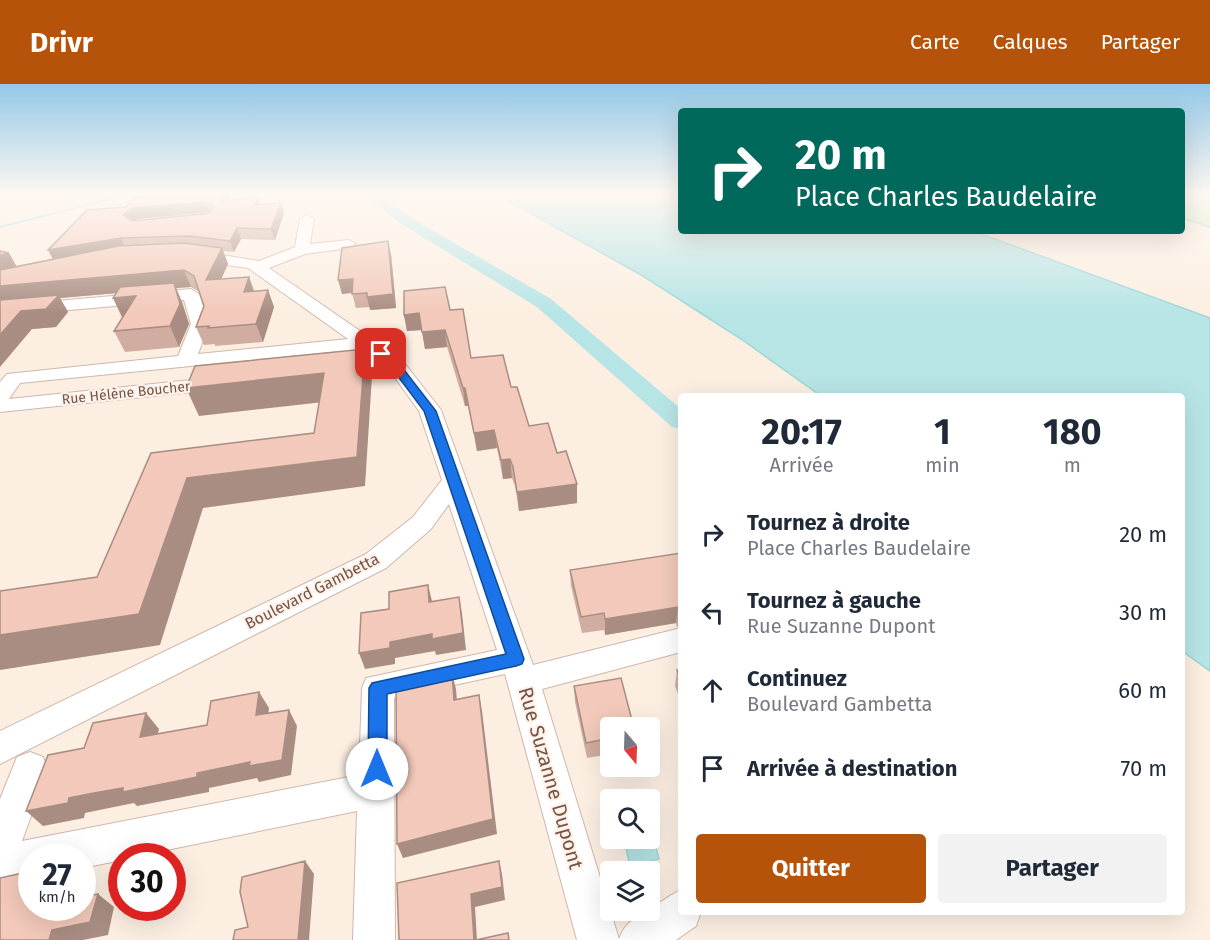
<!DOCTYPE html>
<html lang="fr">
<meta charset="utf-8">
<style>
body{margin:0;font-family:"Fira Sans",sans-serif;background:#f2f2f3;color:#1f2937;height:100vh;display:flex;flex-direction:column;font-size:22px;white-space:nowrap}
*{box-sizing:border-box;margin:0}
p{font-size:20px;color:#747a83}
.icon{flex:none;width:33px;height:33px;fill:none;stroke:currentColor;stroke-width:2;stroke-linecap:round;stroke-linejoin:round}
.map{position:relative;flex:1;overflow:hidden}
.panel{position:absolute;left:678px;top:309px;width:507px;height:522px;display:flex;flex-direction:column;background:#fff;border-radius:6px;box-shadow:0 6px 24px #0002}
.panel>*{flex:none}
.guide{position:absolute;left:678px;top:24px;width:507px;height:126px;border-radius:6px;box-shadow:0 6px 24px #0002;background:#00695c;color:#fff;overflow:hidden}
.needle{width:39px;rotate:161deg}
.buttons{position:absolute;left:600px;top:633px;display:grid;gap:12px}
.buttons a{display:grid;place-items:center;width:60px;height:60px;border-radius:6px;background:#fff;box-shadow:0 6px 24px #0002;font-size:30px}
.speed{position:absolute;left:18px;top:759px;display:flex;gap:12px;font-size:30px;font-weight:700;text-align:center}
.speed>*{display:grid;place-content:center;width:78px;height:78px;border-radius:50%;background:#fff;box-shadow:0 6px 24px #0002;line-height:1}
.speed small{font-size:15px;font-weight:400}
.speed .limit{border:9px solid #d22;background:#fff;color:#111}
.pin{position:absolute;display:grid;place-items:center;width:51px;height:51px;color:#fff;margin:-26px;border-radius:12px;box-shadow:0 3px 9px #0006}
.me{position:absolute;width:66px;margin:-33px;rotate:0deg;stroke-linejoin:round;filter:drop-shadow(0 0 4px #0008)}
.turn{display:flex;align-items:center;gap:21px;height:126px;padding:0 18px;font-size:27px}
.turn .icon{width:78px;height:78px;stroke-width:2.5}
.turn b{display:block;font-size:42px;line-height:51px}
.eta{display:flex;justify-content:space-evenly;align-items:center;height:102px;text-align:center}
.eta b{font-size:36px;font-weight:700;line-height:42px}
.primary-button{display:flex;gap:12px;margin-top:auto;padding:12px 18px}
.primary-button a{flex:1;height:69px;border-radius:6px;background:#b45309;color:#fff;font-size:24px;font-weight:700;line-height:69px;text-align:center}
.primary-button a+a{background:#f2f2f3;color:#1f2937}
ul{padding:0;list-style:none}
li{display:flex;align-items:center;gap:18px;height:78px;padding:0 18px}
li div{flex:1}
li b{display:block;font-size:22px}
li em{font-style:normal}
header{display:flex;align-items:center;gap:36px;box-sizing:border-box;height:84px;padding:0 30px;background:#b45309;color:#fff}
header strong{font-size:28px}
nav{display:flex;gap:33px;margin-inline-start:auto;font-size:21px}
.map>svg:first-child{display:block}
</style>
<header>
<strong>Drivr</strong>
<nav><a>Carte</a><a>Calques</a><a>Partager</a></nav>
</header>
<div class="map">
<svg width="1210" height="856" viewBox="0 0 1210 856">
<rect width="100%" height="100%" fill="#fcefe2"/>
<!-- green -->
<path fill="#d7eac1" d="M 1182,109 L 1210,109 L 1210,142 L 1182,134 Z"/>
<!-- water -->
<path fill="#b7e5e6" stroke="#9dd6d8" stroke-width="1.5" d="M 494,109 L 681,109 L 681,147 L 973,147 L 1210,234 L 1210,587 L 1182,567 L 1182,312 L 821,312 L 741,255 L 643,192 Z
M 650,740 L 659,775 L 630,782 L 624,755 L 650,754 Z"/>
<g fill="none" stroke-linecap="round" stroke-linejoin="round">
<!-- stream -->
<path fill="#9dd6d8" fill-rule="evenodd" d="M 130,109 L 136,109 L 0,144 L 0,142 Z
M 1182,133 L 1210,142 L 1210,144 L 1182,135 Z"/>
<!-- canal -->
<path fill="#b7e5e6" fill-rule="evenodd" d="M 361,109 L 377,109 L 413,135 L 551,215 L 681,325 L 681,345 L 672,343 L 537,223 L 403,141 Z"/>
<defs>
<path id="minor" d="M 307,131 L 314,135 L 310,160 L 349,156 L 356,160 L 349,164 L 305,170 L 269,184 L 402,276 L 441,326 L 533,581 L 681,544 L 681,568 L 542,605 L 619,855 C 627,835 634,837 649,826 C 659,820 668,812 681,806 L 681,828 L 701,828 L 696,842 L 676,856 L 577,856 L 505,590 L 394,614 L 395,856 L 353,856 L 357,727 L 137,772 L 122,772 L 122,776 L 82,784 L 82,772 L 32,772 L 32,795 L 0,801 L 0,715 L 17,673 L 30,668 L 43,673 L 48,685 L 22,757 L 359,691 L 362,604 L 366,594 L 497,566 L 449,420 L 431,445 L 386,484 L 0,680 L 0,647 L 366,470 L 413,433 L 442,396 L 419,327 L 388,284 L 362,265 L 20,299 L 9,315 L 220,293 L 227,295 L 230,299 L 227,303 L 220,305 L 0,328 L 0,298 L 7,290 L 178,272 L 191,240 L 184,216 L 0,232 L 0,222 L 191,205 L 199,210 L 209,240 L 198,270 L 348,255 L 248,184 L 192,176 L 184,171 L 192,166 L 259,177 L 295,163 L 300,135 Z"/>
</defs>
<!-- minor casing -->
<use href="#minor" stroke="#d0b7ac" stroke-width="2"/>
<!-- minor -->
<use href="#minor" fill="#fff" fill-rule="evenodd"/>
</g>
<!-- wall -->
<path fill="#d0ada0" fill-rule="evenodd" d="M 177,109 L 229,109 L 231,114 L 230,116 L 258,114 L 260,121 L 284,129 L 275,156 L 241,155 L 234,168 L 223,167 L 228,180 L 221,195 L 249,193 L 254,207 L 268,206 L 274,223 L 263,258 L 215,262 L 215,260 L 204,261 L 196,243 L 204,222 L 200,208 L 191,203 L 176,204 L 182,218 L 189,240 L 179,263 L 125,268 L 114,247 L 122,234 L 113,214 L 116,209 L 60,214 L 68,228 L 56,243 L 32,245 L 9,169 L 16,182 L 53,175 L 48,166 L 126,123 ZM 209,128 L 210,129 L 135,136 L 137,135 Z
M 391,170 L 396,224 L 370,226 L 370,223 L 356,224 L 352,209 L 342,210 Z
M 450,226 L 471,274 L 511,303 L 529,342 L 557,369 L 577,400 L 577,419 L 519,427 L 515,402 L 512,394 L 503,395 L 497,364 L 477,367 L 468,322 L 465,322 L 447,263 L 425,265 L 422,246 L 407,247 L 404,231 Z
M 681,469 L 681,543 L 677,543 L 676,539 L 605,551 L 604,546 L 582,549 L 571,502 L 570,486 Z
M 681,585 L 681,618 L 675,602 L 677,586 Z
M 574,602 L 610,644 L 610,670 L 587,674 L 575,618 Z"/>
<!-- shaded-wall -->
<path fill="#a98d82" d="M 225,109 L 229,109 L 231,114 L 223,127 L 220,117 Z
M 258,114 L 261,124 L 255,121 Z
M 205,118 L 209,128 L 137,135 L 128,142 L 123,131 L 132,124 Z
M 281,119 L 284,129 L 275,156 L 271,145 Z
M 237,144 L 241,155 L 234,168 L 230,157 Z
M 121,154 L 126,165 L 54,177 L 48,166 Z
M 388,157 L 391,170 L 396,224 L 370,226 L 367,213 Z
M 222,164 L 228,180 L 213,213 L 206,196 Z
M 9,169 L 18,185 L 0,190 L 0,171 Z
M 184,186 L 191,203 L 176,204 L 182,218 L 189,240 L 179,263 L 170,242 L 175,204 L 60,214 L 68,228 L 56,243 L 32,245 L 0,283 L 0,202 Z
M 249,193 L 255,210 L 244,208 Z
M 353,195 L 356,208 L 342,210 L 338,196 Z
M 268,206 L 274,223 L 263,258 L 256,240 Z
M 136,212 L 123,234 L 113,214 Z
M 419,229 L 423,246 L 407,247 L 404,231 Z
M 445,246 L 447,263 L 425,265 L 422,248 Z
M 365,265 L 372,292 L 365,402 L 203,424 L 160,561 L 0,586 L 0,551 L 139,530 L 187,394 L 357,373 Z
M 324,289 L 333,317 L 199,332 L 186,304 Z
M 463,304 L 465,304 L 468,322 L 465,322 Z
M 494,346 L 497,364 L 477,367 L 474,349 Z
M 510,375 L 512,394 L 503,395 L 501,376 Z
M 577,400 L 577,419 L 519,427 L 517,408 Z
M 428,501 L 432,517 L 429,518 Z
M 459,513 L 462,529 L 466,566 L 436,571 L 435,567 L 395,574 L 395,580 L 365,585 L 359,569 L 390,558 Z
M 678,523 L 676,539 L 605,551 L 605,535 Z
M 452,589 L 456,605 L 458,631 L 454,616 Z
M 259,608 L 269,624 L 266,647 L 256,631 Z
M 479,611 L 482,627 L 497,750 L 403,774 L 397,760 Z
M 289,626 L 297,642 L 291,691 L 259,698 L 257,694 L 209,704 L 209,708 L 137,722 L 134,719 L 109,724 L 85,729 L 84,734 L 43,742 L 26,727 L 69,714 L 197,689 Z
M 146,629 L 159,645 L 153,669 L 140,653 Z
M 305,777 L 314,790 L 309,856 L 298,856 Z
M 499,777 L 502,790 L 505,816 L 475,823 L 477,856 L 474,856 L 471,810 Z
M 82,783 L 93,791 L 82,823 Z
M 98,810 L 114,823 L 108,851 L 83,856 L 49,856 L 52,846 Z"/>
<!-- building -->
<path fill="#f2c9ba" stroke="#a98d82" stroke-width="1.5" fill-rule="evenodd" d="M 177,109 L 225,109 L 220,117 L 258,114 L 255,121 L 281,119 L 271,145 L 237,144 L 230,157 L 189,152 L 121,154 L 48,166 L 87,126 L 126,123 L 136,113 ZM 205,118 L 213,121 L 210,129 L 133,137 L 123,131 L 132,124 Z
M 388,157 L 393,210 L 367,213 L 367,209 L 352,210 L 353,195 L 338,196 L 342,164 Z
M 184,159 L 222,164 L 206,196 L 249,193 L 244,208 L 268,206 L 256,240 L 208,244 L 209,242 L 196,243 L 204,222 L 194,192 L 184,186 L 0,202 L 0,186 L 118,162 Z
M 0,167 L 9,169 L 0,171 Z
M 174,199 L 180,220 L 170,242 L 114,247 L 136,212 L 113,214 L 120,203 Z
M 445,203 L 450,226 L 463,225 L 471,274 L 503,271 L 511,303 L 517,303 L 529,342 L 548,339 L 557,369 L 566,367 L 577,400 L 517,408 L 513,383 L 510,375 L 501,376 L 494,346 L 474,349 L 465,304 L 463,304 L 445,246 L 422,248 L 419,229 L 404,231 L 404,207 Z
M 59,211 L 46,225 L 21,227 L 0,251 L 0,216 Z
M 365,265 L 357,373 L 187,394 L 139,530 L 0,551 L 0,507 L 97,493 L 151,369 L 314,349 L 324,289 L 186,304 L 195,282 Z
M 681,469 L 681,527 L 679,526 L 678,523 L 605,535 L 604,529 L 581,533 L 570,486 Z
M 428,501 L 429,518 L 459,513 L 463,549 L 432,555 L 432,550 L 390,558 L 390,564 L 359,569 L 361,529 L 389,525 L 389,508 Z
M 681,585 L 681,597 L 677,586 Z
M 452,589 L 454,616 L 479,611 L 493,735 L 397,760 L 396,600 Z
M 621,594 L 634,644 L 610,644 L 610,654 L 586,659 L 574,602 Z
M 259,608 L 256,631 L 289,626 L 282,676 L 249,682 L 250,678 L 197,689 L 197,693 L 123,708 L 123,704 L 94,709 L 69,714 L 68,719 L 26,727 L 48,671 L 84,664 L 93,639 L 146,629 L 140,653 L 207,641 L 211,617 Z
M 305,777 L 298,856 L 233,856 L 235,846 L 248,843 L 240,808 L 242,793 Z
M 499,777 L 502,803 L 471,810 L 474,856 L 399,856 L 397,799 Z
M 32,787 L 32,824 L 82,824 L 82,813 L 98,810 L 90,838 L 52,846 L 49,856 L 0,856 L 0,794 Z
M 508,849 L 509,856 L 476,856 Z"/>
<!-- sky -->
<linearGradient id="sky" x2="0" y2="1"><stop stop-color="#94c8e7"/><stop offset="0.48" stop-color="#fef8f2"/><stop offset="1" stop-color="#fef8f2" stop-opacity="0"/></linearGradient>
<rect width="1210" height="229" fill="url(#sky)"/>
<!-- route -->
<path fill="#1a73e8" stroke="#114b97" stroke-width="1.5" d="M 377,268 L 384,268 L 398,278 L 436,327 L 524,575 L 522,580 L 516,582 L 387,610 L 387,685 L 384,691 L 377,694 L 370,691 L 368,685 L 369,604 L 372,599 L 506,570 L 424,327 L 391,283 L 377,272 Z"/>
<g text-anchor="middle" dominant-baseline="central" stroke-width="4.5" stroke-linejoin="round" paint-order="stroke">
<!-- far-street labels -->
<g font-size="14" fill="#755248" stroke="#fff3e9">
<text transform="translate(126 309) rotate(-6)">Rue Hélène Boucher</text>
</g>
<!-- street labels -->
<g font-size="16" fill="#755248" stroke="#fff3e9">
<text transform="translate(312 507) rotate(-27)">Boulevard Gambetta</text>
</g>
<!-- near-street labels -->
<g font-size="20" fill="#755248" stroke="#fff3e9">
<text transform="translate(551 694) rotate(74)">Rue Suzanne Dupont</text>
</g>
</g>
</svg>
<div class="buttons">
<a><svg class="needle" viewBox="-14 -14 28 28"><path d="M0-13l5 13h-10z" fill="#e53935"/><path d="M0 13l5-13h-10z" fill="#747a83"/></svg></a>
<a><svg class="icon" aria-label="search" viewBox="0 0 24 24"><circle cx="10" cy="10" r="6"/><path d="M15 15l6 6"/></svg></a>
<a><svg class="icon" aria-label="layers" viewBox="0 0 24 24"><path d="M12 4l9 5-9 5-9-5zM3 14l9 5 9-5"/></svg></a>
</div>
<div class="speed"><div>27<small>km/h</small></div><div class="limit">30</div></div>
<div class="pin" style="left:381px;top:270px;background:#d93025"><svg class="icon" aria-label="arrive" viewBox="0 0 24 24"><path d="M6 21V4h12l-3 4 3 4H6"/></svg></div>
<svg class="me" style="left:377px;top:685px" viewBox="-20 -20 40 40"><circle r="19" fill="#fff"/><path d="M0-13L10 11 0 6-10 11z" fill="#1a73e8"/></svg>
<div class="guide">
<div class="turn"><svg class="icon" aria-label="right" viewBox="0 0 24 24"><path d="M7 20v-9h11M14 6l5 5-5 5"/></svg><div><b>20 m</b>Place Charles Baudelaire</div></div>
</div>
<section class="panel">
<div class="eta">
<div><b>20:17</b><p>Arrivée</p></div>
<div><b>1</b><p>min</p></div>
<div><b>180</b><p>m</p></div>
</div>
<ul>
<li><svg class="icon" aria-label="right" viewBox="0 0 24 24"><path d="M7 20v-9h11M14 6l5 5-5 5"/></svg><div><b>Tournez à droite</b><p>Place Charles Baudelaire</p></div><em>20 m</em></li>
<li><svg class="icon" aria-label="left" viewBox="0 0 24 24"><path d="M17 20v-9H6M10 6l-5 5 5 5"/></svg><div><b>Tournez à gauche</b><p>Rue Suzanne Dupont</p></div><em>30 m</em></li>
<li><svg class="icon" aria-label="ahead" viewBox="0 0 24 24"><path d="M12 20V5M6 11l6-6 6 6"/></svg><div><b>Continuez</b><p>Boulevard Gambetta</p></div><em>60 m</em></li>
<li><svg class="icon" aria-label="arrive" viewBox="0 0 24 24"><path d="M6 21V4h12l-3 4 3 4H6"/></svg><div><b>Arrivée à destination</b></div><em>70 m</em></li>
</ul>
<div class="primary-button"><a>Quitter</a><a>Partager</a></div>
</section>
</div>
